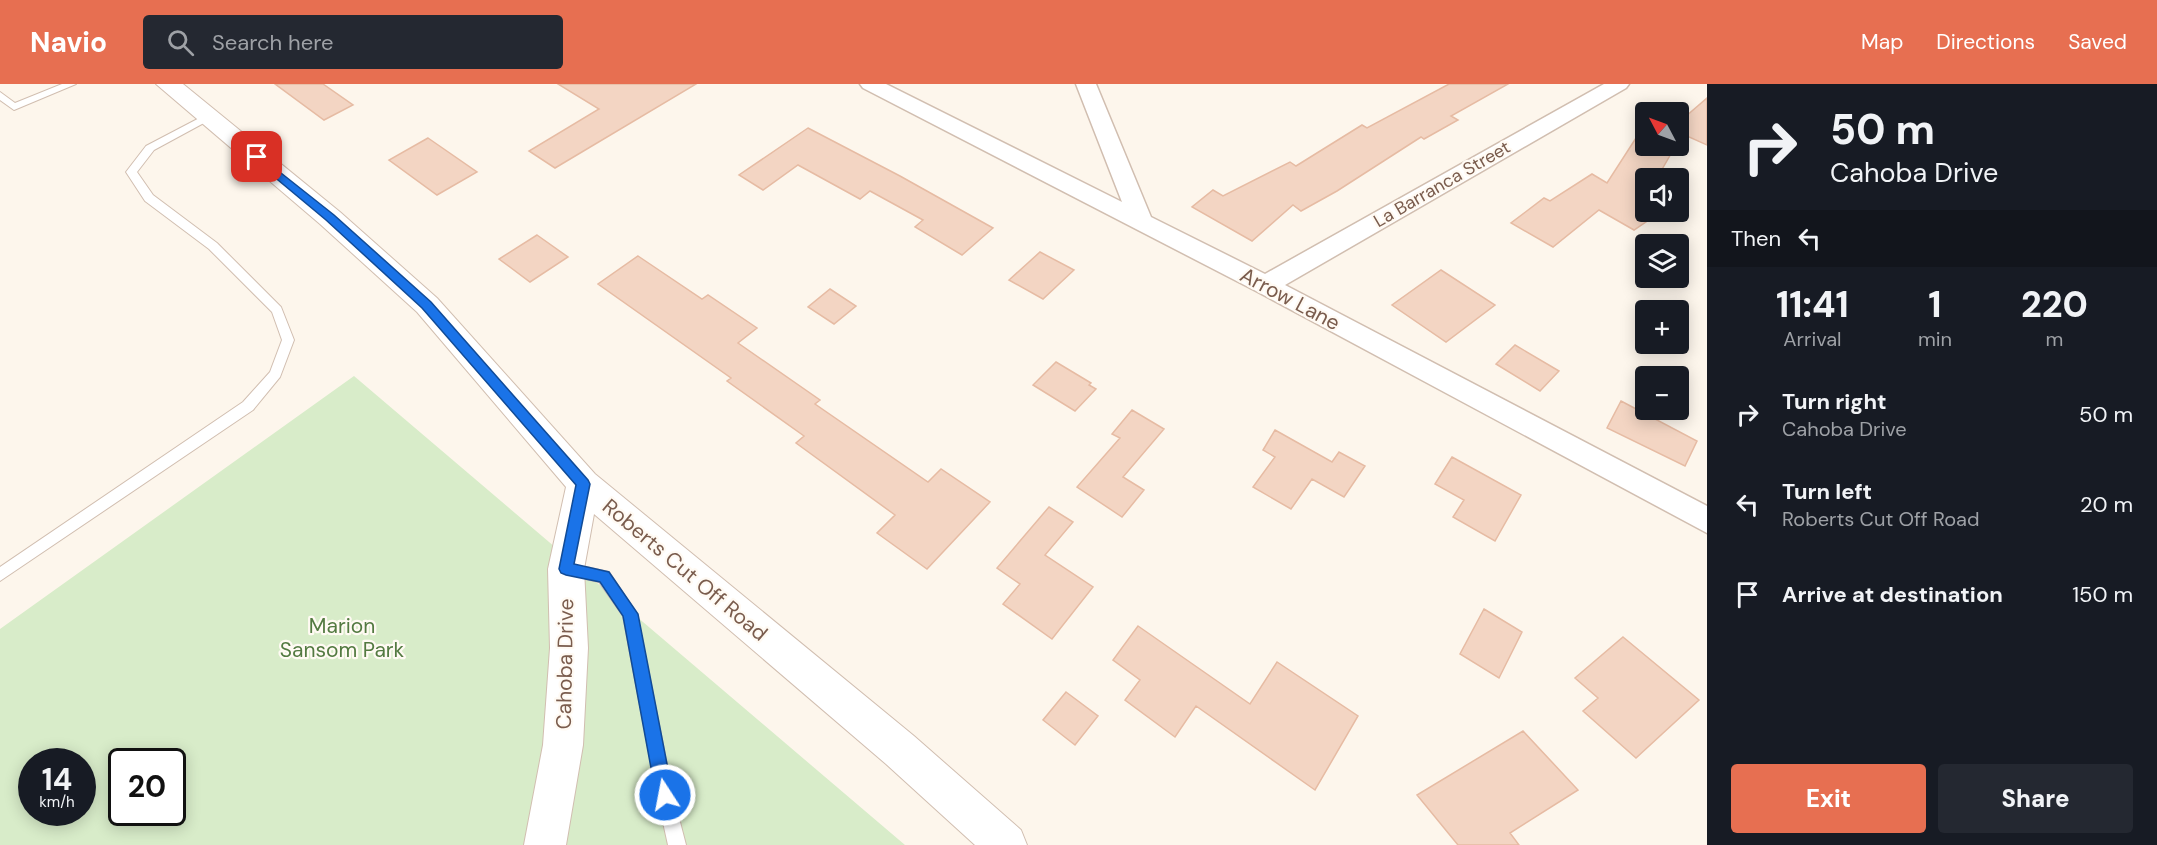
<!DOCTYPE html>
<meta charset="utf-8">
<style>
body{margin:0;font-family:"DM Sans",sans-serif;background:#242831;color:#f1f3f6;height:100vh;display:flex;flex-direction:column;font-size:22px;white-space:nowrap}
*{box-sizing:border-box;margin:0}
p{font-size:20px;color:#9ea1a6}
.icon{flex:none;width:33px;height:33px;fill:none;stroke:currentColor;stroke-width:2;stroke-linecap:round;stroke-linejoin:round}
.map{position:relative;flex:1;overflow:hidden}
.side{display:flex;flex-direction:column;background:#171b24;width:450px}
.side>*{flex:none}
.hud{background:#171b24;color:#f1f3f6;overflow:hidden}
.needle{width:39px;rotate:311deg}
.fabs{position:absolute;left:1635px;top:18px;display:grid;gap:12px}
.fabs a{display:grid;place-items:center;width:54px;height:54px;border-radius:6px;background:#171b24;box-shadow:0 3px 15px #0003;font-size:30px}
.speed{position:absolute;left:18px;top:664px;display:flex;gap:12px;font-size:30px;font-weight:700;text-align:center}
.speed>*{display:grid;place-content:center;width:78px;height:78px;border-radius:50%;background:#171b24;box-shadow:0 3px 15px #0003;line-height:1}
.speed small{font-size:15px;font-weight:400}
.speed .limit{border:3px solid #111;border-radius:9px;background:#fff;color:#111}
.pin{position:absolute;display:grid;place-items:center;width:51px;height:51px;color:#fff;margin:-26px;border-radius:12px;box-shadow:0 3px 9px #0006}
.me{position:absolute;width:66px;margin:-33px;rotate:349deg;stroke-linejoin:round;filter:drop-shadow(0 0 4px #0008)}
.turn{display:flex;align-items:center;gap:21px;height:126px;padding:0 24px;font-size:27px}
.turn .icon{width:78px;height:78px;stroke-width:2.5}
.turn b{display:block;font-size:42px;line-height:51px}
.then{display:flex;align-items:center;height:57px;padding:0 24px;background:#0003;gap:12px;font-size:22px}
.eta{display:flex;justify-content:space-evenly;align-items:center;height:102px;text-align:center}
.eta b{font-size:36px;font-weight:800;line-height:42px}
.cta{display:flex;gap:12px;margin-top:auto;padding:12px 24px}
.cta a{flex:1;height:69px;border-radius:6px;background:#e76f51;color:#fff;font-size:24px;font-weight:800;line-height:69px;text-align:center}
.cta a+a{background:#242831;color:#f1f3f6}
ul{padding:0;list-style:none}
li{display:flex;align-items:center;gap:18px;height:90px;padding:0 24px}
li div{flex:1}
li b{display:block;font-size:22px}
li em{font-style:normal}
header{display:flex;align-items:center;gap:36px;box-sizing:border-box;height:84px;padding:0 30px;background:#e76f51;color:#fff}
header strong{font-size:28px}
nav{display:flex;gap:33px;margin-inline-start:auto;font-size:21px}
.search{width:420px;height:54px;background:#242831;display:flex;align-items:center;gap:15px;box-sizing:border-box;padding:0 21px;border-radius:6px;color:#9ea1a6;font-size:22px}
main{display:flex;flex:1;min-height:0}
.map>svg:first-child{display:block}
</style>
<header>
<strong>Navio</strong>
<div class="search"><svg class="icon" aria-label="search" viewBox="0 0 24 24"><circle cx="10" cy="10" r="6"/><path d="M15 15l6 6"/></svg>Search here</div>
<nav><a>Map</a><a>Directions</a><a>Saved</a></nav>
</header>
<main>
<div class="map">
<svg width="1707" height="761" viewBox="0 0 1707 761">
<rect width="100%" height="100%" fill="#fdf6ec"/>
<!-- green -->
<path fill="#d8ecc9" fill-rule="evenodd" d="M 354,292 L 905,761 L 0,761 L 0,545 ZM 32,678 L 82,678 L 82,729 L 32,729 ZM 122,678 L 172,678 L 172,729 L 122,729 Z"/>
<!-- building -->
<path fill="#f3d5c3" stroke="#e6bba3" stroke-width="1.5" d="M 275,0 L 323,0 L 353,21 L 324,36 Z
M 558,0 L 696,0 L 555,84 L 529,67 L 599,25 Z
M 1449,0 L 1508,0 L 1451,32 L 1458,36 L 1424,55 L 1421,53 L 1337,107 L 1301,127 L 1293,121 L 1252,157 L 1192,123 L 1213,106 L 1223,112 L 1290,78 L 1296,82 L 1362,41 L 1367,44 Z
M 1707,14 L 1707,61 L 1678,48 L 1678,39 Z
M 808,44 L 900,92 L 993,144 L 962,171 L 915,143 L 923,136 L 870,107 L 860,115 L 798,81 L 763,106 L 739,91 Z
M 428,54 L 477,88 L 437,111 L 389,76 Z
M 1636,54 L 1646,58 L 1646,62 L 1654,62 L 1672,68 L 1657,94 L 1646,94 L 1646,113 L 1642,119 L 1646,121 L 1646,128 L 1659,129 L 1634,146 L 1599,126 L 1553,163 L 1511,139 L 1544,114 L 1550,117 L 1592,90 L 1607,99 Z
M 537,151 L 568,173 L 530,198 L 499,175 Z
M 1040,168 L 1074,186 L 1043,215 L 1009,196 Z
M 638,172 L 702,215 L 708,211 L 757,244 L 738,259 L 820,316 L 815,320 L 928,398 L 941,385 L 990,418 L 927,485 L 877,449 L 895,431 L 796,359 L 804,352 L 727,297 L 731,294 L 598,200 Z
M 1441,186 L 1495,221 L 1446,258 L 1392,221 Z
M 830,205 L 856,222 L 834,240 L 808,223 Z
M 1515,261 L 1559,287 L 1540,307 L 1496,280 Z
M 1056,278 L 1091,299 L 1089,301 L 1096,305 L 1075,327 L 1033,301 Z
M 1621,317 L 1697,357 L 1685,382 L 1607,344 Z
M 1132,326 L 1164,345 L 1123,393 L 1144,406 L 1122,433 L 1077,403 L 1120,354 L 1112,350 Z
M 1275,346 L 1332,378 L 1339,368 L 1365,382 L 1344,413 L 1312,395 L 1291,425 L 1253,403 L 1275,373 L 1263,366 Z
M 1452,373 L 1521,411 L 1495,457 L 1453,433 L 1464,416 L 1435,400 Z
M 1049,423 L 1073,438 L 1045,471 L 1093,503 L 1052,555 L 1003,520 L 1020,500 L 997,484 Z
M 1484,525 L 1522,548 L 1499,594 L 1460,570 Z
M 1138,542 L 1250,620 L 1277,578 L 1358,632 L 1315,706 L 1196,622 L 1175,653 L 1125,616 L 1140,596 L 1113,576 Z
M 1623,553 L 1699,616 L 1636,674 L 1583,627 L 1598,614 L 1575,594 Z
M 1066,608 L 1098,632 L 1075,661 L 1043,636 Z
M 1523,647 L 1578,706 L 1510,749 L 1519,761 L 1458,761 L 1417,711 Z"/>
<g fill="none" stroke-linecap="round" stroke-linejoin="round">
<defs>
<path id="service" d="M 62,0 L 76,0 L 14,26 L 0,16 L 0,8 L 15,19 Z
M 209,29 L 214,32 L 213,34 L 154,66 L 137,88 L 153,111 L 217,159 L 281,223 L 294,256 L 280,293 L 253,326 L 0,497 L 0,483 L 243,318 L 270,288 L 282,256 L 272,228 L 209,165 L 145,117 L 126,88 L 146,62 Z
M 568,479 L 609,488 L 637,530 L 673,711 L 686,761 L 668,761 L 657,711 L 623,532 L 599,498 L 563,490 L 561,485 L 563,480 Z"/>
<path id="minor" d="M 860,0 L 886,0 L 1122,118 L 1076,0 L 1096,0 L 1151,133 L 1265,190 L 1604,0 L 1629,0 L 1626,4 L 1285,201 L 1707,422 L 1707,449 L 1256,207 L 863,4 Z"/>
<path id="tertiary" d="M 156,0 L 183,0 L 340,128 L 437,214 L 595,390 L 914,652 L 1021,746 L 1027,761 L 975,761 L 886,680 L 594,430 L 584,485 L 588,564 L 583,661 L 566,761 L 524,761 L 543,661 L 550,564 L 548,485 L 566,403 L 417,228 L 320,140 Z"/>
</defs>
<!-- service casing -->
<use href="#service" stroke="#d1beb0" stroke-width="2"/>
<!-- minor casing -->
<use href="#minor" stroke="#d1beb0" stroke-width="3"/>
<!-- tertiary casing -->
<use href="#tertiary" stroke="#d1beb0" stroke-width="2"/>
<!-- service -->
<use href="#service" fill="#fff" fill-rule="evenodd"/>
<!-- minor -->
<use href="#minor" fill="#fff" fill-rule="evenodd"/>
<!-- tertiary -->
<use href="#tertiary" fill="#fff" fill-rule="evenodd"/>
</g>
<!-- route -->
<path fill="#1a73e8" stroke="#114b97" stroke-width="1.5" d="M 257,70 L 334,131 L 431,218 L 588,396 L 590,400 L 574,480 L 609,488 L 638,530 L 673,711 L 671,717 L 665,720 L 659,717 L 656,711 L 623,532 L 600,498 L 566,491 L 561,489 L 559,485 L 576,401 L 422,224 L 326,136 L 254,76 L 254,71 Z"/>
<g text-anchor="middle" dominant-baseline="central" stroke-width="4.5" stroke-linejoin="round" paint-order="stroke">
<!-- far-street labels -->
<g font-size="18" fill="#7a5c4d" stroke="#fffaf3">
<text transform="translate(1442 100) rotate(-30)">La Barranca Street</text>
</g>
<!-- street labels -->
<g font-size="21" fill="#7a5c4d" stroke="#fffaf3">
<text transform="translate(1290 215) rotate(28)">Arrow Lane</text>
<text transform="translate(685 486) rotate(40)">Roberts Cut Off Road</text>
<text transform="translate(565 580) rotate(-89)">Cahoba Drive</text>
</g>
<!-- park labels -->
<g font-size="21" fill="#537a41" stroke="#fffaf3">
<text x="342" y="542">Marion<tspan x="342" dy="24">Sansom Park</tspan></text>
</g>
</g>
</svg>
<div class="fabs">
<a><svg class="needle" viewBox="-14 -14 28 28"><path d="M0-13l5 13h-10z" fill="#e53935"/><path d="M0 13l5-13h-10z" fill="#9ea1a6"/></svg></a>
<a><svg class="icon" aria-label="sound" viewBox="0 0 24 24"><path d="M4 9h4l5-4v14l-5-4H4zM17 9q2 3 0 6"/></svg></a>
<a><svg class="icon" aria-label="layers" viewBox="0 0 24 24"><path d="M12 4l9 5-9 5-9-5zM3 14l9 5 9-5"/></svg></a>
<a>+</a>
<a>−</a>
</div>
<div class="speed"><div>14<small>km/h</small></div><div class="limit">20</div></div>
<div class="pin" style="left:257px;top:73px;background:#d93025"><svg class="icon" aria-label="arrive" viewBox="0 0 24 24"><path d="M6 21V4h12l-3 4 3 4H6"/></svg></div>
<svg class="me" style="left:665px;top:711px" viewBox="-20 -20 40 40"><circle r="17" fill="#1a73e8" stroke="#fff" stroke-width="3"/><path d="M0-11L8 9 0 5-8 9z" fill="#fff"/></svg>
</div>
<section class="side">
<div class="hud">
<div class="turn"><svg class="icon" aria-label="right" viewBox="0 0 24 24"><path d="M7 20v-9h11M14 6l5 5-5 5"/></svg><div><b>50 m</b>Cahoba Drive</div></div>
<div class="then">Then<svg class="icon" aria-label="left" viewBox="0 0 24 24"><path d="M17 20v-9H6M10 6l-5 5 5 5"/></svg></div>
</div>
<div class="eta">
<div><b>11:41</b><p>Arrival</p></div>
<div><b>1</b><p>min</p></div>
<div><b>220</b><p>m</p></div>
</div>
<ul>
<li><svg class="icon" aria-label="right" viewBox="0 0 24 24"><path d="M7 20v-9h11M14 6l5 5-5 5"/></svg><div><b>Turn right</b><p>Cahoba Drive</p></div><em>50 m</em></li>
<li><svg class="icon" aria-label="left" viewBox="0 0 24 24"><path d="M17 20v-9H6M10 6l-5 5 5 5"/></svg><div><b>Turn left</b><p>Roberts Cut Off Road</p></div><em>20 m</em></li>
<li><svg class="icon" aria-label="arrive" viewBox="0 0 24 24"><path d="M6 21V4h12l-3 4 3 4H6"/></svg><div><b>Arrive at destination</b></div><em>150 m</em></li>
</ul>
<div class="cta"><a>Exit</a><a>Share</a></div>
</section>
</main>
